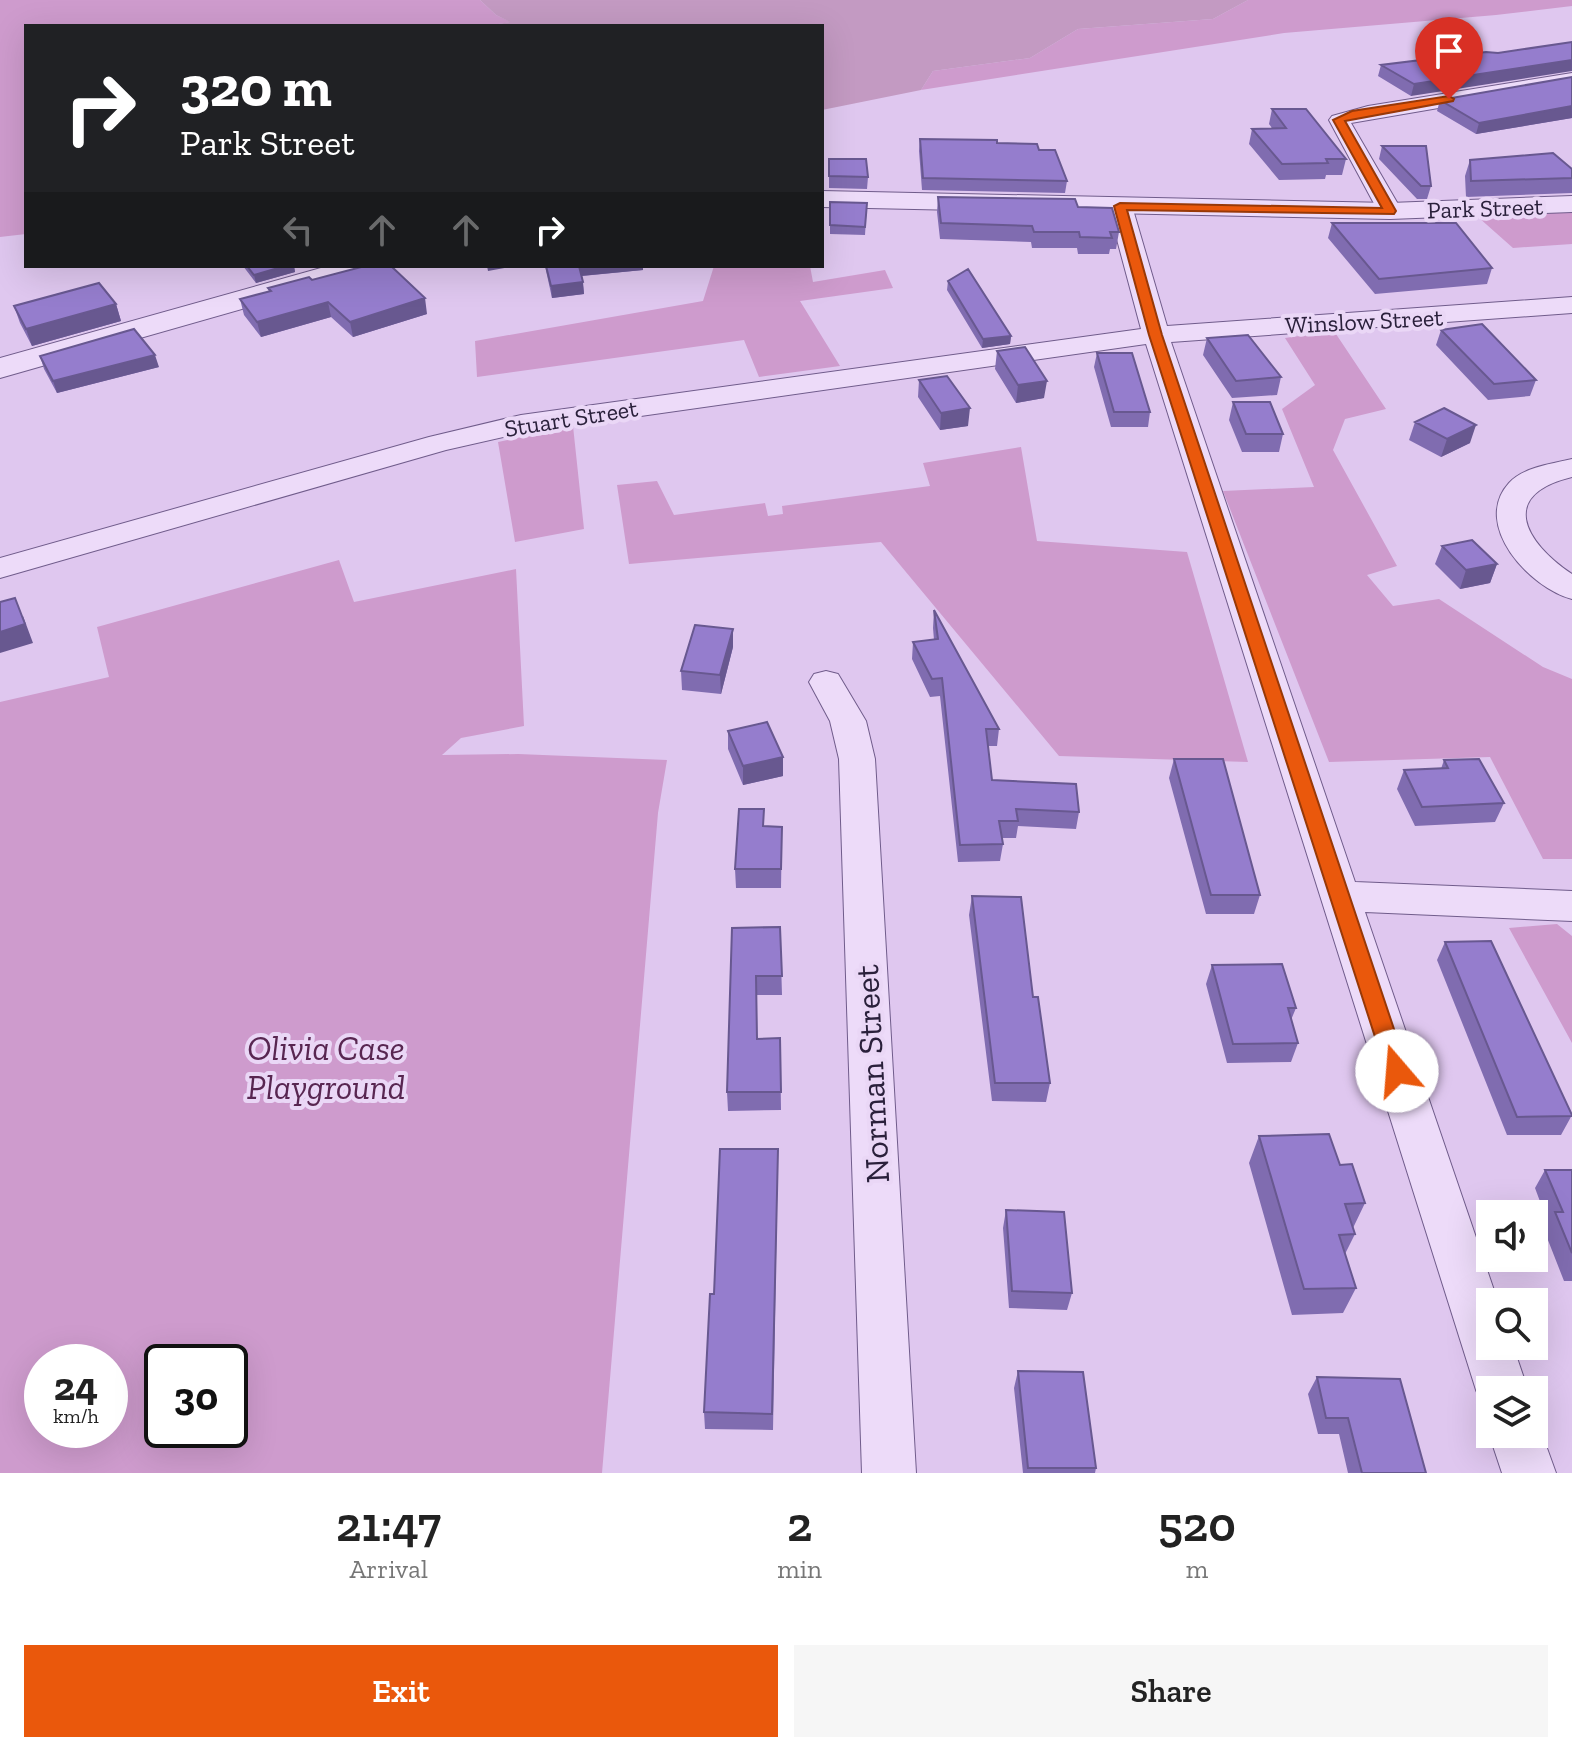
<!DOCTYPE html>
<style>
body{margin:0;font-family:"Zilla Slab",serif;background:#f6f6f6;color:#222;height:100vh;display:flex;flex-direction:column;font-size:30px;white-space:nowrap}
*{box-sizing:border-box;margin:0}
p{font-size:26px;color:#767676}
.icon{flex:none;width:44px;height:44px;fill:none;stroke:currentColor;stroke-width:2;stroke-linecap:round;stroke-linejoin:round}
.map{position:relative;height:1473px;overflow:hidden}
.drawer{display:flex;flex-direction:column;background:#fff;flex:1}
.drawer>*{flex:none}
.guide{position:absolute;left:24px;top:24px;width:800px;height:244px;border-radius:0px;box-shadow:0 8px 32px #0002;background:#202124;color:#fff;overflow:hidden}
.buttons{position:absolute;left:1476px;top:1200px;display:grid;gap:16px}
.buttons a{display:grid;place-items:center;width:72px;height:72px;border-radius:0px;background:#fff;box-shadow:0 8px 32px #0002;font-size:40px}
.speed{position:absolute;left:24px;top:1344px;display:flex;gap:16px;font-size:40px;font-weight:700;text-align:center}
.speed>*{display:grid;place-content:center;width:104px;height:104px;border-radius:50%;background:#fff;box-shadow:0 8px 32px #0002;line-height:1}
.speed small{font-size:20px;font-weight:400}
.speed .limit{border:4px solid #111;border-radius:12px;background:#fff;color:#111}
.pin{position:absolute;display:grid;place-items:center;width:68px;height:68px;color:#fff;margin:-82px -34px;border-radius:50% 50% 50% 0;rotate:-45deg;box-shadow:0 0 8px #0007}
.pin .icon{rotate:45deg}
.me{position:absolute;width:88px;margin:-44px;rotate:342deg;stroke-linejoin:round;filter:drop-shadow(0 0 6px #0008)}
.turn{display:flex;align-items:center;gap:28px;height:168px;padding:0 24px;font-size:36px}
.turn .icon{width:104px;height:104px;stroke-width:2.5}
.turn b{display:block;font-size:56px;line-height:68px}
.lanes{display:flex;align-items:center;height:76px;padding:0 24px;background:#0003;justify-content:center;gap:40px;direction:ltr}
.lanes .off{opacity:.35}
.eta{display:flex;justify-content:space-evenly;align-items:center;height:136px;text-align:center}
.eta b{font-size:48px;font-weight:600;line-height:56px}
.button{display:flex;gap:16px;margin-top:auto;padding:16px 24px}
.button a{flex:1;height:92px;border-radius:0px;background:#ea580c;color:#fff;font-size:32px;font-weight:600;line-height:92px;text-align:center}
.button a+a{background:#f6f6f6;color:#222}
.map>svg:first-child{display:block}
</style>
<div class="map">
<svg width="1572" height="1473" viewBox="0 0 1572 1473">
<rect width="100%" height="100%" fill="#dfc7ef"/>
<!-- green -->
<path fill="#ce9bcd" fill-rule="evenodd" d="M 0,0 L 480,0 L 496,15 L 511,22 L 485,26 L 26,26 L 26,234 L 0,237 Z
M 1248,0 L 1572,0 L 1572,6 L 1496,15 L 1284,33 L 921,90 L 933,71 L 1030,58 L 1078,29 L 1213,19 Z
M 1572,212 L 1572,244 L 1513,248 L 1478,217 Z
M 714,266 L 810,266 L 813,282 L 885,270 L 893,288 L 800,301 L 840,366 L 759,377 L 744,340 L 477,377 L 475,341 L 703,301 Z
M 1334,331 L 1386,409 L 1345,419 L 1333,450 L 1397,566 L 1367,575 L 1393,606 L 1439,599 L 1543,667 L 1572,679 L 1572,859 L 1543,859 L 1490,757 L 1329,762 L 1223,491 L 1314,487 L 1282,409 L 1315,385 L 1285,338 Z
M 573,426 L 584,529 L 515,542 L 498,442 Z
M 1021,447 L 1037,541 L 1187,552 L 1248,762 L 1059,756 L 881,542 L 629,564 L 617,485 L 657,481 L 674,515 L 765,503 L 768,516 L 783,514 L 782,506 L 930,486 L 923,463 Z
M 339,560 L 354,602 L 516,569 L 524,726 L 461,738 L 442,755 L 518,754 L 667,760 L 658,813 L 602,1473 L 0,1473 L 0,702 L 109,677 L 97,627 ZM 42,1362 L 110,1362 L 110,1430 L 42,1430 ZM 162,1362 L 230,1362 L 230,1430 L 162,1430 Z
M 1557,924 L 1572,936 L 1572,1043 L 1509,928 Z"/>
<!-- cemetery -->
<path fill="#c39ac2" d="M 480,0 L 1248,0 L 1213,19 L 1078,29 L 1030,58 L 933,71 L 921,90 L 822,110 L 822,26 L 485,26 L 510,22 L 496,15 Z"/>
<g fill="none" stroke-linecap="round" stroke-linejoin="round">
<defs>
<path id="minor" d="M 1572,73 L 1572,85 L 1351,123 L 1402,211 L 1398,216 L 1382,216 L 1378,211 L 1329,120 L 1332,116 L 1368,106 Z
M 1120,199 L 1128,201 L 1132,206 L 1167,326 L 1572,297 L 1572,313 L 1171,342 L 1355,882 L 1572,891 L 1572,921 L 1365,912 L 1498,1302 L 1490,1302 L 1490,1346 L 1513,1346 L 1528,1390 L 1490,1390 L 1490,1411 L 1484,1408 L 1476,1390 L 1146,344 L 521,433 L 446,450 L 0,578 L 0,558 L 429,437 L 521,415 L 1141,329 L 1108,206 L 1112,201 Z
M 1572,459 L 1572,477 C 1498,495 1524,542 1572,574 L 1572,599 C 1530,588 1471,525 1509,483 C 1524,467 1551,464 1572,459 Z
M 826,671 L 838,674 L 866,721 L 875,759 L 916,1473 L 862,1473 L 839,759 L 830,721 L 809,682 L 814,674 Z
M 1535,1415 L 1556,1473 L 1502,1473 L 1489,1434 L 1490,1433 L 1534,1434 Z"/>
<path id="tertiary" d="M 822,191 L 1390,203 L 1572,196 L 1572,212 L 1390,219 L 822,207 Z
M 328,266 L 376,266 L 372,272 L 0,378 L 0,358 Z"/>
</defs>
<!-- minor casing -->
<use href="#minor" stroke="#705c8b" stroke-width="2"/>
<!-- tertiary casing -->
<use href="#tertiary" stroke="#705c8b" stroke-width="2"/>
<!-- minor -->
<use href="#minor" fill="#eddbf9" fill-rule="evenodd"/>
<!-- tertiary -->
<use href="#tertiary" fill="#eddbf9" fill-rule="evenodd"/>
</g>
<!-- wall -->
<path fill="#806cb0" d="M 1486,52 L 1411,96 L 1378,76 L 1381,65 Z
M 1572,77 L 1572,118 L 1476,134 L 1437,111 L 1440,100 Z
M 1272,109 L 1346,159 L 1342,175 L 1326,175 L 1325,179 L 1279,180 L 1249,144 L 1252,129 L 1272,128 L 1269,124 Z
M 920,139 L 997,143 L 1039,150 L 1067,181 L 1065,193 L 922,190 L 919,151 Z
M 1382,146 L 1431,186 L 1427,199 L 1417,199 L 1379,159 Z
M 829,159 L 868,177 L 867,189 L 829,188 Z
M 1470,160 L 1572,169 L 1572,193 L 1466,197 L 1465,176 Z
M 938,197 L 1078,207 L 1119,232 L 1116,249 L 1110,249 L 1109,254 L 1078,254 L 1077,248 L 1032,248 L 1031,242 L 940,239 L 937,212 Z
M 830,202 L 867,203 L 865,235 L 830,234 Z
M 1332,223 L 1492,268 L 1487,284 L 1375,294 L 1328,238 Z
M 243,266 L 294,266 L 295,272 L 256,283 Z
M 545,266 L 643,266 L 643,270 L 582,276 L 584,294 L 552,298 Z
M 312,280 L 427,314 L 353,337 L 331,317 L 261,337 L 244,315 L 240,299 L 269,292 L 268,288 Z
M 948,281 L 1011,336 L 1010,344 L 982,348 L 947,290 Z
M 116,304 L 121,321 L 32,346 L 20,323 L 14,306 Z
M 1441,330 L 1536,380 L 1530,396 L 1488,400 L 1436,345 Z
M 1207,338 L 1281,377 L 1277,395 L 1232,398 L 1203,355 Z
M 997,351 L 1044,398 L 1016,403 L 995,369 Z
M 1097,353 L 1150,412 L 1148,427 L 1111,427 L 1094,367 Z
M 40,356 L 159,367 L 57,393 L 44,369 Z
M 919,380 L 968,426 L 940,430 L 918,397 Z
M 1233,402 L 1283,434 L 1279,452 L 1242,452 L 1229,420 Z
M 1415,422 L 1470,443 L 1441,457 L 1409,440 Z
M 1442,546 L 1497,564 L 1490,583 L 1460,589 L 1435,564 Z
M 934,610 L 999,729 L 997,746 L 988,746 L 992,780 L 1079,812 L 1076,829 L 1018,826 L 1016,838 L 1002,838 L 1003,844 L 1000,861 L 958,862 L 940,696 L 930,697 L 912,659 L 913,642 L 934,640 L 933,628 Z
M 733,647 L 721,694 L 682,690 L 681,671 Z
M 728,731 L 783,776 L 743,785 L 728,749 Z
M 1174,759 L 1260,895 L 1254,914 L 1206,914 L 1169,778 Z
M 1444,760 L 1504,803 L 1495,822 L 1415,826 L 1397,789 L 1404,770 L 1441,769 Z
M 764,826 L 782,827 L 781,888 L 736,888 L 735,869 Z
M 972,896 L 1033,997 L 1050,1083 L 1046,1102 L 992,1101 L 969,915 Z
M 780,927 L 782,995 L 756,995 L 757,1039 L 780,1038 L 781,1110 L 728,1111 L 727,1092 L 732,928 Z
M 1445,942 L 1572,1115 L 1561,1135 L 1507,1135 L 1437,960 Z
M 1212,965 L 1296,1008 L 1291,1020 L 1298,1043 L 1291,1062 L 1227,1063 L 1206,984 Z
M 1259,1136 L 1365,1203 L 1353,1228 L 1355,1234 L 1345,1254 L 1356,1288 L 1343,1313 L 1292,1315 L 1249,1163 Z
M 778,1149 L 773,1430 L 705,1429 L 704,1412 L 714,1294 Z
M 1545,1170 L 1572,1170 L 1572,1281 L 1564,1281 L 1544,1230 L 1548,1223 L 1535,1188 Z
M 1006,1210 L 1072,1293 L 1067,1310 L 1009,1308 L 1003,1228 Z
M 1018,1371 L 1096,1468 L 1095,1473 L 1023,1473 L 1014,1388 Z
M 1317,1377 L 1426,1473 L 1348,1473 L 1339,1434 L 1318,1434 L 1308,1394 Z"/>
<!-- shaded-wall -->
<path fill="#685890" d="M 1572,60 L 1572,71 L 1411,96 L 1414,84 Z
M 1572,106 L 1572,118 L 1476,134 L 1479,123 Z
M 285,266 L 294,266 L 295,272 L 256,283 L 254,275 Z
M 487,266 L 516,266 L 488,271 Z
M 579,266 L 643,266 L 643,270 L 580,276 Z
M 583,282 L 584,294 L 552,298 L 551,286 Z
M 425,298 L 427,314 L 353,337 L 350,322 Z
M 328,302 L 331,317 L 261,337 L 257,322 Z
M 116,304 L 121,321 L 32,346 L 26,329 Z
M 1011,336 L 1010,344 L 982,348 L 983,339 Z
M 155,355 L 159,367 L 57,393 L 53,381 Z
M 1047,381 L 1044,398 L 1016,403 L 1018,385 Z
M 970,408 L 968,426 L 940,430 L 941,413 Z
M 1476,425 L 1470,443 L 1441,457 L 1447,439 Z
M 1497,564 L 1490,583 L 1460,589 L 1466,570 Z
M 23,616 L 33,643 L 0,653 L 0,632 Z
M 733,629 L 733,647 L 721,694 L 720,675 Z
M 783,757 L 783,776 L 743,785 L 743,766 Z"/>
<!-- building -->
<path fill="#957dcd" stroke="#685890" stroke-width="2" d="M 1572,42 L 1572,60 L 1414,84 L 1381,65 L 1486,52 L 1498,53 Z
M 1572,77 L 1572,106 L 1479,123 L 1440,100 Z
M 1272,109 L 1306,109 L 1346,159 L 1326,159 L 1328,163 L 1282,164 L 1252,129 L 1286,128 Z
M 920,139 L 997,140 L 997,143 L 1037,144 L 1039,150 L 1055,150 L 1067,181 L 923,178 Z
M 1382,146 L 1426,146 L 1431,186 L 1421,186 Z
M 1553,153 L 1572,169 L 1572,178 L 1471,181 L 1470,160 Z
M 829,159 L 866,159 L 868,177 L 829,176 Z
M 938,197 L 1075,199 L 1078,207 L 1112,208 L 1119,232 L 1110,232 L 1112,238 L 1080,237 L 1079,232 L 1034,232 L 1032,226 L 941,223 Z
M 830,202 L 867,203 L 865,227 L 830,225 Z
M 1332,223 L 1456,223 L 1492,268 L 1379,279 Z
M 247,266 L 285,266 L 254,275 Z
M 365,266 L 391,266 L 425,298 L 350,322 L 328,302 L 257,322 L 240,299 L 271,291 L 268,288 L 309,277 L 312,280 Z
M 546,266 L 579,266 L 583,282 L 551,286 Z
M 968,269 L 1011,336 L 983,339 L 948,281 Z
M 99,283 L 116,304 L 26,329 L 14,306 Z
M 1482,324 L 1536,380 L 1494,384 L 1441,330 Z
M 134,329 L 155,355 L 53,381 L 40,356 Z
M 1248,335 L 1281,377 L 1236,381 L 1207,338 Z
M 1025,347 L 1047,381 L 1018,385 L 997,351 Z
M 1097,353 L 1132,353 L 1150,412 L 1114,412 Z
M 947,376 L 970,408 L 941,413 L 919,380 Z
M 1233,402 L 1270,402 L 1283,434 L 1246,434 Z
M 1444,408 L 1476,425 L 1447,439 L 1415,422 Z
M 1472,540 L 1497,564 L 1466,570 L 1442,546 Z
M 15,598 L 25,624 L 0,632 L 0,602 Z
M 934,610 L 999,729 L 986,729 L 992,780 L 1076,784 L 1079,812 L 1016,809 L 1018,821 L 999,821 L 1003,844 L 960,845 L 942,678 L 932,679 L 913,642 L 938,639 Z
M 695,625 L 733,629 L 720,675 L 681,671 Z
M 767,722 L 783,757 L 743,766 L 728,731 Z
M 1174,759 L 1223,759 L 1260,895 L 1211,895 Z
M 1479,759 L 1504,803 L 1422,807 L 1404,770 L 1448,768 L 1444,760 Z
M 739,809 L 764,809 L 763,826 L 782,827 L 781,869 L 735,869 Z
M 972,896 L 1021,897 L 1033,997 L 1038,997 L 1050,1083 L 995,1083 Z
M 780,927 L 782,976 L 756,976 L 757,1039 L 780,1038 L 781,1092 L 727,1092 L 732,928 Z
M 1491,941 L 1572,1115 L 1572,1116 L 1517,1117 L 1445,942 Z
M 1282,964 L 1296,1008 L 1288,1008 L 1298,1043 L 1233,1044 L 1212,965 Z
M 1329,1134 L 1340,1165 L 1352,1164 L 1365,1203 L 1345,1204 L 1355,1234 L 1339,1235 L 1356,1288 L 1304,1289 L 1259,1136 Z
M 720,1149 L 778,1149 L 772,1414 L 704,1412 L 710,1294 L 714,1294 Z
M 1545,1170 L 1572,1170 L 1572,1253 L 1555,1212 L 1563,1212 Z
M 1006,1210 L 1064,1212 L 1072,1293 L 1012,1291 Z
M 1018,1371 L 1083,1372 L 1096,1468 L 1028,1468 Z
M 1317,1377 L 1400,1379 L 1426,1473 L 1362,1473 L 1348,1418 L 1326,1418 Z"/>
<!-- route -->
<path fill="#ea580c" stroke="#983908" stroke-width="2" d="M 1449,96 L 1454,99 L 1453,101 L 1345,121 L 1396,211 L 1394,214 L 1127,210 L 1162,335 L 1408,1071 L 1405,1077 L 1397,1080 L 1389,1077 L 1386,1071 L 1149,335 L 1114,206 L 1120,203 L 1382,208 L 1333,120 L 1352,111 Z"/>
<g text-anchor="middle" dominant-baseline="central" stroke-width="8" stroke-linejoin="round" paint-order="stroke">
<!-- far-street labels -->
<g font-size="24" fill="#2a203b" stroke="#ead7f6">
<text transform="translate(1485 208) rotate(-2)">Park Street</text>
<text transform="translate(1364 321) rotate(-3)">Winslow Street</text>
<text transform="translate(571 418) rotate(-9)">Stuart Street</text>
</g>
<!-- near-park labels -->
<g font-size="34" font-style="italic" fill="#582651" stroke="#ead7f6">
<text x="326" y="1048">Olivia Case<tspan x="326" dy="39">Playground</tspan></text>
</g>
<!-- near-street labels -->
<g font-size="34" fill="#2a203b" stroke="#ead7f6">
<text transform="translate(872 1074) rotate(-93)">Norman Street</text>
</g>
</g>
</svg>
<div class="buttons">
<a><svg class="icon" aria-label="sound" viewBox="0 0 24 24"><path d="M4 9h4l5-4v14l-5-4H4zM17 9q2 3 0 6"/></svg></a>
<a><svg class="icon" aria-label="search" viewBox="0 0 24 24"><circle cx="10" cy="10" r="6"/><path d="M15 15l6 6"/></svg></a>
<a><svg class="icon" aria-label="layers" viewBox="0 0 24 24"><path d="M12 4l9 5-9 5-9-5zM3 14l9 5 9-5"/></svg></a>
</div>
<div class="speed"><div>24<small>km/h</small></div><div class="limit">30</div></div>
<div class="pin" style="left:1449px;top:99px;background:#d93025"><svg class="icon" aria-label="arrive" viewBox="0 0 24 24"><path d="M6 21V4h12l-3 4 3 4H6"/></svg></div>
<svg class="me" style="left:1397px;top:1071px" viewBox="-20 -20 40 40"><circle r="19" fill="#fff"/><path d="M0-13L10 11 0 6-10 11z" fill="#ea580c"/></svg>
<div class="guide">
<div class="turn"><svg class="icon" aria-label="right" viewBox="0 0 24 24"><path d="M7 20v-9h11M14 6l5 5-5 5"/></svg><div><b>320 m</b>Park Street</div></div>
<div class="lanes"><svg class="icon off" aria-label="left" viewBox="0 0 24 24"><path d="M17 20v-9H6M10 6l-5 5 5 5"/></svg><svg class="icon off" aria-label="ahead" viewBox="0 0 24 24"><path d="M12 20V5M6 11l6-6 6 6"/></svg><svg class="icon off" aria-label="ahead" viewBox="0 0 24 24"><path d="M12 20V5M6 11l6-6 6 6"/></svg><svg class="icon" aria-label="right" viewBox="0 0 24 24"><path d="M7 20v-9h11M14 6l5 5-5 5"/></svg></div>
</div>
</div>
<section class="drawer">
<div class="eta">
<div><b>21:47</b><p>Arrival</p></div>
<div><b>2</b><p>min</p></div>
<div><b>520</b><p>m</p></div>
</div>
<div class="button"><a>Exit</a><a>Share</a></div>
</section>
